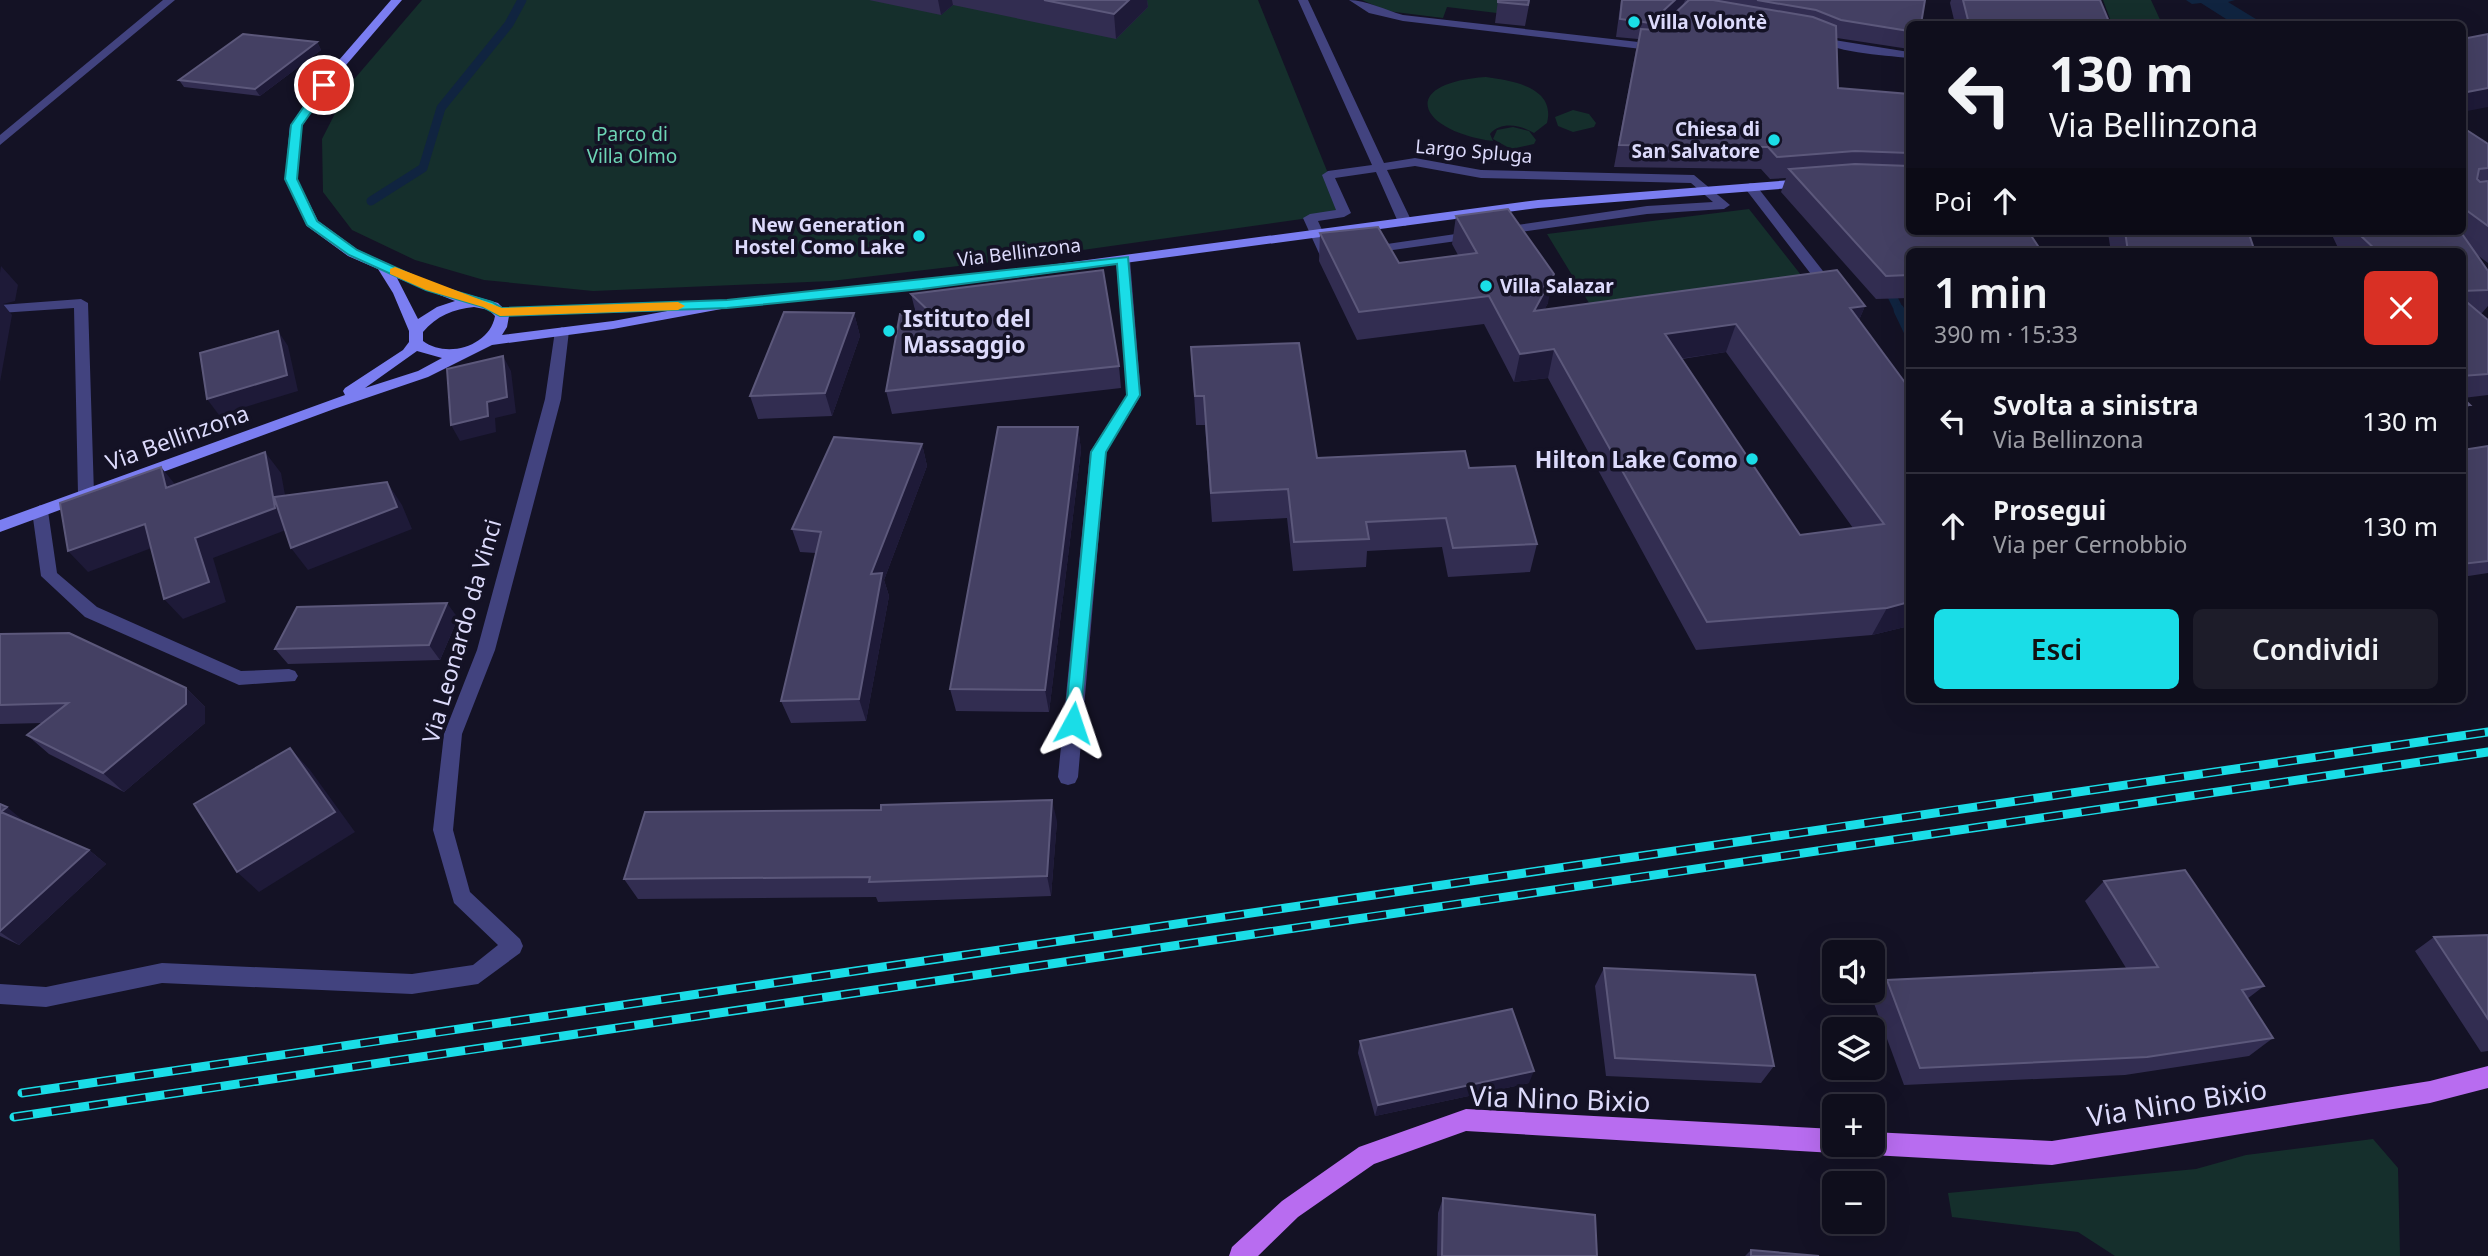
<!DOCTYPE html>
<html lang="it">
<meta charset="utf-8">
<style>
body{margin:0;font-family:"Noto Sans",sans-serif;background:#1d1c29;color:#f1f3f6;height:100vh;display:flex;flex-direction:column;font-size:26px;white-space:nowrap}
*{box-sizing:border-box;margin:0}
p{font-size:23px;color:#9b9ca3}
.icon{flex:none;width:38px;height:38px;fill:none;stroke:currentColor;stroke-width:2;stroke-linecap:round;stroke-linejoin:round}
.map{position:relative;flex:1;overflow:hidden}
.details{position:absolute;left:1906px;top:248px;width:560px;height:455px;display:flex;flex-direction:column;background:#0f0e1c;border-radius:10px;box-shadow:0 7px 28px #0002,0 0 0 2px #2f2e3b}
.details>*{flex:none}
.top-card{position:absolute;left:1906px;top:21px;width:560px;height:214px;border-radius:10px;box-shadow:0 7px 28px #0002,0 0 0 2px #2f2e3b;background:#0f0e1c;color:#f1f3f6;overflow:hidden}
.fabs{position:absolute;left:1822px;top:940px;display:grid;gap:14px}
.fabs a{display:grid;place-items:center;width:63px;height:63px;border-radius:10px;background:#0f0e1c;box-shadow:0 7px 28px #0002,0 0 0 2px #2f2e3b;font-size:35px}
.pin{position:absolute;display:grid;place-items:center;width:60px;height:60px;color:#fff;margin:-30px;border:4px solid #fff;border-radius:50%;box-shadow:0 2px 7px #0007}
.me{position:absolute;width:77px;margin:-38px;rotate:5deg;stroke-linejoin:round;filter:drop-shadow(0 0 5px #0008)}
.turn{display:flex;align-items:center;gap:24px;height:147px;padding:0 28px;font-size:32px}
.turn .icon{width:91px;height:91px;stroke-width:2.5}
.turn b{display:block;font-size:49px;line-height:60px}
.then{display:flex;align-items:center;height:66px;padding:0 28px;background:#0003;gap:14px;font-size:26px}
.round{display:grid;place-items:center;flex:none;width:74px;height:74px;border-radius:10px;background:#1d1c29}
.head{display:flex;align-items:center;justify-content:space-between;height:119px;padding:0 28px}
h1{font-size:42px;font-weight:600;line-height:52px}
.action{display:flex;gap:14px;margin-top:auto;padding:14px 28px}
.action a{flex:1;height:80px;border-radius:10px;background:#1adde7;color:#111;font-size:28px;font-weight:600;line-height:80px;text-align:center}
.action a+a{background:#1d1c29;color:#f1f3f6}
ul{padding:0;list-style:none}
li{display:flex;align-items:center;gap:21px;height:105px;padding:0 28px;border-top:2px solid #2f2e3b}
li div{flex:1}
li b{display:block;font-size:26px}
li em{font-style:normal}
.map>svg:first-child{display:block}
</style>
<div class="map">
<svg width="2488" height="1256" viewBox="0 0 2488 1256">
<rect width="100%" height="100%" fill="#141225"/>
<!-- green -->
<path fill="#152f2c" d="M 422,0 L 1258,0 L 1344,213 L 1019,259 L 831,281 L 593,291 L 484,280 L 415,260 L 352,230 L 323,192 L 322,139 L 350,84 Z
M 1362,0 L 1500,0 L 1497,13 L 1447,7 L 1443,18 L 1387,11 Z
M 2103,0 L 2151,0 L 2162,24 L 2112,24 Z
M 1486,77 C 1513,81 1556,87 1547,123 L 1534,133 C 1521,125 1501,121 1490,134 L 1493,141 C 1418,131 1397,83 1486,77 Z
M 1573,110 L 1589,114 L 1596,123 L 1594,127 L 1573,132 L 1558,126 L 1555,117 Z
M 1513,127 L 1529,131 L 1536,140 L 1534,144 L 1511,149 L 1493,139 L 1497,130 Z
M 1749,209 L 1801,275 L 1589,303 L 1547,234 Z
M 2373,1139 L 2398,1168 L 2400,1256 L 2115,1256 L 2078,1232 L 1952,1217 L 1948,1193 L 2196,1169 L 2246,1155 Z"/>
<!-- water -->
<path fill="#102440" d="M 2186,0 L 2235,0 L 2228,2 L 2264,24 L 2234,24 L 2201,3 L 2192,4 Z"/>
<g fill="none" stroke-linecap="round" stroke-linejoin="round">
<!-- stream-far1 -->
<path stroke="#102440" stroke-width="9" d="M 371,201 L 423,168 L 441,108 L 509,24 L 522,0
M 1886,284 L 1900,312"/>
<!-- stream -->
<path stroke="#102440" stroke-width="11" d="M 1899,310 L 1909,331"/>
<!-- street -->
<path fill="#42437f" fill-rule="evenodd" d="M 163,0 L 175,0 L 0,145 L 0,135 Z
M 1298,0 L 1308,0 L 1384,163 L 1415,158 L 1481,170 L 1694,175 L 1730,205 L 1724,209 L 1647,214 L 1322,260 L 1303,218 L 1310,214 L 1336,210 L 1322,175 L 1328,171 L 1372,165 ZM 1415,166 L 1481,178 L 1691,183 L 1713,202 L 1647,206 L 1332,252 L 1318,221 L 1344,217 L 1351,213 L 1335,178 L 1376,172 L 1398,222 L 1405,226 L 1412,222 L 1387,170 Z
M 1349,0 C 1366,0 1385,10 1403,15 L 1647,43 L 1657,37 L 1663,40 L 1650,50 L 1403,21 L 1369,13 Z
M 1817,33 L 1834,40 L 1909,52 L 1909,58 C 1883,55 1831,53 1811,36 Z
M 1750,183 L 1755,184 L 1837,289 L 1837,295 L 1827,295 L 1744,187 Z
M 1123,256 L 1130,260 L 1141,395 L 1106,452 L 1078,777 L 1075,783 L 1068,785 L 1061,783 L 1058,777 L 1090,452 L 1127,395 L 1116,260 Z
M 81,299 L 88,303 L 94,494 L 86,500 L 78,494 L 74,308 L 0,313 L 0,305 Z
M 562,327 L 569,331 L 561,399 L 495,650 L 462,734 L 453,830 L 470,892 L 520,939 L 523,946 L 520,953 L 478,984 L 412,994 L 162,983 L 46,1007 L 0,1004 L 0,984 L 46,987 L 162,963 L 412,974 L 473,965 L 498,945 L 454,903 L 433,830 L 444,734 L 477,650 L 545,399 L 555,331 Z
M 40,505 L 48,511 L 57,573 L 97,607 L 241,671 L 289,669 L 295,671 L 298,676 L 295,681 L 239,685 L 85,617 L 41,576 L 32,511 Z"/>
<!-- secondary -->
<path fill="#7b7ef1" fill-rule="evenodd" d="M 391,0 L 402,0 L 328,86 L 302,126 L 297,179 L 318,221 L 358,250 L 435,285 L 498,303 L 503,308 L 660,303 L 667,307 L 660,311 L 509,316 L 507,327 L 502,335 L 613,321 L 727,300 L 989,273 L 1538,200 L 1804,179 L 1810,183 L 1804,187 L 1538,208 L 989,281 L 727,308 L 613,329 L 492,345 L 428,377 L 334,409 L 0,532 L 0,520 L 345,395 L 343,391 L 345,388 L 403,350 L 409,342 L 409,331 L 393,293 L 378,269 L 348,256 L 307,226 L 285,179 L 290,126 L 320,82 ZM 397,278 L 455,301 L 437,307 L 418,319 ZM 474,307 L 489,310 L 495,316 C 490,346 447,359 423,341 L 423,332 C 436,316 454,309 474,307 ZM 417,351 L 442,358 L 418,371 L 365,388 Z"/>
<!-- primary -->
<path fill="#b86cf0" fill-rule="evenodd" d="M 2488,1066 L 2488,1088 L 2430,1103 L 2052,1165 L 1872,1155 L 1864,1151 L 1861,1144 L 1872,1144 L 1872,1132 L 2052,1141 L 2430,1081 Z
M 1466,1109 L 1834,1129 L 1834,1144 L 1844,1144 L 1842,1149 L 1834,1153 L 1466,1131 L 1374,1164 L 1298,1217 L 1258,1256 L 1229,1256 L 1232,1247 L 1282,1201 L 1359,1147 Z"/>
<defs>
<path id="rail" d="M 22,1093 L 2488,732
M 14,1117 L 2488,752"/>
</defs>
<!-- rail casing -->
<use href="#rail" stroke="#1adde7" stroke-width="9"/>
<!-- rail -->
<use href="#rail" stroke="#141225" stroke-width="6" stroke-dasharray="19" stroke-linecap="butt"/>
</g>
<!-- wall -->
<path fill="#322d51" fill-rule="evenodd" d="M 869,0 L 1147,0 L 1148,7 L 1116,39 L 953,5 L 941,15 Z
M 1498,0 L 1530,0 L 1525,26 L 1495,23 Z
M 1621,0 L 1925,0 L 1909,24 L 1909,49 L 1837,38 L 1838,88 L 1909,94 L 1909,298 L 1876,299 L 1781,192 L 1786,178 L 1770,179 L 1761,169 L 1614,167 L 1638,39 L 1616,37 Z
M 1951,0 L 2100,0 L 2110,24 L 1955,24 L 1950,3 Z
M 317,42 L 321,50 L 260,96 L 184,87 L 179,80 Z
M 2462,127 L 2488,144 L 2488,263 L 2476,254 L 2488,271 L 2488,306 L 2482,313 L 2479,313 L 2488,320 L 2488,395 L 2463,398 L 2470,405 L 2462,414 L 2462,252 L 2340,252 L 2330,231 L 2462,231 Z
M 1456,216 L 1548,303 L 1544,310 L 1865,306 L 1859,320 L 1909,626 L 1872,635 L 1696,650 L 1548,378 L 1514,382 L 1484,324 L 1357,340 L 1319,261 L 1320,233 L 1399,263 L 1458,255 L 1452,244 ZM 1726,352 L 1853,528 L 1800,535 L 1682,359 Z
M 2092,231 L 2248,231 L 2255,252 L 2111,252 L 2108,233 Z
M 911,294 L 1119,366 L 1121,388 L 892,414 L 886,391 L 916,314 Z
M 854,313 L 860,336 L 832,416 L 758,419 L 750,396 Z
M 1191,347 L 1317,458 L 1469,468 L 1537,544 L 1530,572 L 1448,577 L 1442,547 L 1367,551 L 1366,567 L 1293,571 L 1287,518 L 1212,522 L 1205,425 L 1196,425 Z
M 1078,427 L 1081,450 L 1049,712 L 956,711 L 950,689 Z
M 922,444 L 927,466 L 884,580 L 889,596 L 866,721 L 791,723 L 781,701 L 816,553 L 800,552 L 792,529 Z
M 2488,446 L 2488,573 L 2462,577 L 2462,450 Z
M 458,618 L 440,660 L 288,664 L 275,649 Z
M 0,634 L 186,688 L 205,707 L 205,723 L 124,792 L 49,754 L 27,735 L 43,723 L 0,724 Z
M 0,804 L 25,822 L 89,850 L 106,864 L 19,945 L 0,936 Z
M 1057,821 L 1051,896 L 878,902 L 876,897 L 638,899 L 624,879 Z
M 2104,881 L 2264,986 L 2247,999 L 2273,1038 L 2249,1056 L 2125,1075 L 1904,1085 L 1872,998 L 1887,980 L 2126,968 L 2085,901 Z
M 2488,935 L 2488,1051 L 2481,1052 L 2415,951 L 2434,937 Z
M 1604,968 L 1774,1066 L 1761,1083 L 1606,1076 L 1595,986 Z
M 1360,1041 L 1529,1083 L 1375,1116 L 1358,1053 Z
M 1443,1198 L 1597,1256 L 1437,1256 L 1438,1213 Z
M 1751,1250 L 1819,1256 L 1745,1256 Z"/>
<!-- shaded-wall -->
<path fill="#1e1a38" d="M 938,0 L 952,0 L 953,5 L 941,15 Z
M 1129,0 L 1147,0 L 1148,7 L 1116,39 L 1114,14 Z
M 1675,0 L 1685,0 L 1683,5 L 1646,40 L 1650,23 Z
M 317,42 L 321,50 L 260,96 L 255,89 Z
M 2488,88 L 2488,107 L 2462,112 L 2462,93 Z
M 1,266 L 18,285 L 15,301 L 3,304 L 12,315 L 0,382 L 0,273 Z
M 1554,274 L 1548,303 L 1528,339 L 1534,311 Z
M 1865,306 L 1853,334 L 1850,308 Z
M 854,313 L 860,336 L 832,416 L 825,393 Z
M 1736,324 L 1726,352 L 1657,362 L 1665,334 Z
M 278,331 L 288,346 L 298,391 L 219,415 L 207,399 Z
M 1554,349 L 1548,378 L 1514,382 L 1520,354 Z
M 503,356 L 511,371 L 516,413 L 495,418 L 496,432 L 460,441 L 451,425 Z
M 1078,427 L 1081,450 L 1049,712 L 1045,690 Z
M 922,444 L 927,466 L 884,580 L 889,596 L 866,721 L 859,699 L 871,574 Z
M 265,452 L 281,473 L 291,528 L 213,558 L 226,602 L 183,619 L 164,599 L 195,538 Z
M 161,467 L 178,488 L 166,488 Z
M 387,482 L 402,505 L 412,529 L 308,570 L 291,548 Z
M 145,524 L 162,544 L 88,572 L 68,551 Z
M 1909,602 L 1909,626 L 1872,635 L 1887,608 Z
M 447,603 L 458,618 L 440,660 L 429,645 Z
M 186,688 L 205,707 L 205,723 L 124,792 L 103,773 Z
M 290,748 L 310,770 L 355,832 L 259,892 L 237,872 Z
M 1052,800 L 1057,821 L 1051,896 L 1047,876 Z
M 7,807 L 25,822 L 20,826 L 1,812 Z
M 89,850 L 106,864 L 19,945 L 0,932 Z
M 1534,1071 L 1529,1083 L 1375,1116 L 1378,1105 Z"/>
<!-- building -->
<path fill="#444063" stroke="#5c587b" stroke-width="2" fill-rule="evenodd" d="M 1044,0 L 1129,0 L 1114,14 Z
M 1498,0 L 1529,0 L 1528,5 L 1498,2 Z
M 1622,0 L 1675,0 L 1650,23 L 1620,19 Z
M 1689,0 L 1713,0 L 1813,17 L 1836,26 L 1838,88 L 1909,94 L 1909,153 L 1855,151 L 1777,157 L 1768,147 L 1619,145 L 1641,29 L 1657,30 Z
M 1757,0 L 1925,0 L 1921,24 L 1909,24 L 1909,31 L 1841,20 L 1816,10 Z
M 1963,0 L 2100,0 L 2110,24 L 1969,24 Z
M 243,34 L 317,42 L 255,89 L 179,80 Z
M 2488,34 L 2488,88 L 2462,93 L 2462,39 Z
M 2462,127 L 2488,144 L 2488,168 L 2479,169 L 2477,179 L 2480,182 L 2488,181 L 2488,226 L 2462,207 Z
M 1855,164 L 1909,166 L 1909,231 L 2028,231 L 2042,252 L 1909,252 L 1909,275 L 1886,276 L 1789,169 Z
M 1508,209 L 1554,274 L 1534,311 L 1837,270 L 1865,306 L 1850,308 L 1909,388 L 1909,602 L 1887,608 L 1707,622 L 1554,349 L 1520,354 L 1489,296 L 1359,312 L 1320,233 L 1378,227 L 1399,263 L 1477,253 L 1456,216 ZM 1736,324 L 1884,524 L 1800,535 L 1665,334 Z
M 2125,231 L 2248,231 L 2255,252 L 2128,252 Z
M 2357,231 L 2460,231 L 2488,271 L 2488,290 L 2462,291 L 2462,252 L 2378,252 L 2359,234 Z
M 1103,270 L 1119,366 L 886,391 L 900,314 L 933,315 L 911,294 Z
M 2462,298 L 2488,320 L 2488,374 L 2462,376 Z
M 784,312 L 854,313 L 825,393 L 750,396 Z
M 278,331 L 287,375 L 207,399 L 200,353 Z
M 1299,343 L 1317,458 L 1465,451 L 1469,468 L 1515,466 L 1537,544 L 1453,548 L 1446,518 L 1366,522 L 1369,539 L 1294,542 L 1288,489 L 1211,493 L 1204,396 L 1195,396 L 1191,347 Z
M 503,356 L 507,397 L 487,402 L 488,416 L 451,425 L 447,369 Z
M 2462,397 L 2470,405 L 2462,405 Z
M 998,427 L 1078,427 L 1045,690 L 950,689 Z
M 834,437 L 922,444 L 871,574 L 882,573 L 859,699 L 781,701 L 821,532 L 792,529 Z
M 2488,446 L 2488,561 L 2462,564 L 2462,450 Z
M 265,452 L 275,508 L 195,538 L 209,582 L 164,599 L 145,524 L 68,551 L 60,503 L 161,467 L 166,488 Z
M 387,482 L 397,507 L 291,548 L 274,497 Z
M 447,603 L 429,645 L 275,649 L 297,607 Z
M 69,633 L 186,688 L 186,704 L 103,773 L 27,735 L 68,703 L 0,705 L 0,634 Z
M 290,748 L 335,812 L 237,872 L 194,804 Z
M 1052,800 L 1047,876 L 869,882 L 870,877 L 624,879 L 645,812 L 881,810 L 881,805 Z
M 0,804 L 7,807 L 1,812 L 89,850 L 0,931 Z
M 2185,870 L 2264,986 L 2242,990 L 2273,1038 L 2147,1057 L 1920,1068 L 1887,980 L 2158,967 L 2104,881 Z
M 2488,935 L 2488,1019 L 2434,937 Z
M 1604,968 L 1755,975 L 1774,1066 L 1615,1058 Z
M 1512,1009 L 1534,1071 L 1378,1105 L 1360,1041 Z
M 1443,1198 L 1595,1215 L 1597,1256 L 1442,1256 Z
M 1751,1250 L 1819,1256 L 1751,1256 Z"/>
<!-- route -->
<path fill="#1adde7" stroke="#119096" stroke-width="2" d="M 321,82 L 330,85 L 302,125 L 297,179 L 317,221 L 357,250 L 434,285 L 492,302 L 502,308 L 727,300 L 1128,257 L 1140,395 L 1106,452 L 1079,728 L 1067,728 L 1065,723 L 1091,452 L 1127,395 L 1117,264 L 922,289 L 727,308 L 500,316 L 483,307 L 426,290 L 349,255 L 307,225 L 285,179 L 291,125 Z"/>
<!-- slow -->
<path fill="#f59e0b" d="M 395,267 L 502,308 L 678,302 L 685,306 L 678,310 L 500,316 L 483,307 L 426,290 L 390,274 L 390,269 Z"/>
<!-- markers -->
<g fill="#1adde7" stroke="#141225" stroke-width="2.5">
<circle cx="1634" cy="22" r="7"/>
<circle cx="1774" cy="140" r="7"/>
<circle cx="919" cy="236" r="7"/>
<circle cx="1486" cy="286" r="7"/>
<circle cx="889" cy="331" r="7"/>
<circle cx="1752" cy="459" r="7"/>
</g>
<g text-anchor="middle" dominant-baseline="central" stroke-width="7" stroke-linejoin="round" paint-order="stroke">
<!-- far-poi labels -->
<g font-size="19" font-weight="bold" fill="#dcdafb" stroke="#141225" text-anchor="start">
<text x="1648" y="22">Villa Volontè</text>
<text x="1760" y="129" text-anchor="end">Chiesa di<tspan x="1760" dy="22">San Salvatore</tspan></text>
<text x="905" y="225" text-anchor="end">New Generation<tspan x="905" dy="22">Hostel Como Lake</tspan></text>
<text x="1500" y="286">Villa Salazar</text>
</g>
<!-- far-park labels -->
<g font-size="19" fill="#6dd4b5" stroke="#141225">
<text x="632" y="134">Parco di<tspan x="632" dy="22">Villa Olmo</tspan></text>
</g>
<!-- far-street labels -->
<g font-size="19" fill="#dcdafb" stroke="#141225">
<text transform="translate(1474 151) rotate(5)">Largo Spluga</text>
<text transform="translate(1019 252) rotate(-7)">Via Bellinzona</text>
</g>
<!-- poi labels -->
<g font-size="23" font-weight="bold" fill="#dcdafb" stroke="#141225" text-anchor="start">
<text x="903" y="318">Istituto del<tspan x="903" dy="26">Massaggio</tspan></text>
<text x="1738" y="459" text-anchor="end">Hilton Lake Como</text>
</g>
<!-- street labels -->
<g font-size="23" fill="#dcdafb" stroke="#141225">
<text transform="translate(177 437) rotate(-20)">Via Bellinzona</text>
<text transform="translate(461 631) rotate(-74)">Via Leonardo da Vinci</text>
</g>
<!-- near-street labels -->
<g font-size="28" fill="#dcdafb" stroke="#141225">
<text transform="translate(1560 1098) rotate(2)">Via Nino Bixio</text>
<text transform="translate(2177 1102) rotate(-9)">Via Nino Bixio</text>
</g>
</g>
</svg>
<div class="fabs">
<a><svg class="icon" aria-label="sound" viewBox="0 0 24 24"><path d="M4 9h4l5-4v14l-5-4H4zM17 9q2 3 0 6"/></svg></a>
<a><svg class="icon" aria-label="layers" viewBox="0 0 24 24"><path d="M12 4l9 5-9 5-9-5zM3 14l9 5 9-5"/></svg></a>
<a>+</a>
<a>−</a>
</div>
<div class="pin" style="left:324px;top:85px;background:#d93025"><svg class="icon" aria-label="arrive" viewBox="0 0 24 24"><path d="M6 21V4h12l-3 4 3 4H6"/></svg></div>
<svg class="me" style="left:1073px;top:723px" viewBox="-20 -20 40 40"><path d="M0-17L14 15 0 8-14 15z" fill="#1adde7" stroke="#fff" stroke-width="4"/></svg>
<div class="top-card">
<div class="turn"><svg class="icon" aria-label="left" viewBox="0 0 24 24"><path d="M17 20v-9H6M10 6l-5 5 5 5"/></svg><div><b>130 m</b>Via Bellinzona</div></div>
<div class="then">Poi<svg class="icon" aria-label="ahead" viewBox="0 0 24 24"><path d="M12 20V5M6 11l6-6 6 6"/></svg></div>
</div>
<section class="details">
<div class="head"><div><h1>1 min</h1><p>390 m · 15:33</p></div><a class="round" style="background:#d93025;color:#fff"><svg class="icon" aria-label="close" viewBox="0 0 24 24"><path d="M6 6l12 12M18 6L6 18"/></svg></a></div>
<ul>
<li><svg class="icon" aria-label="left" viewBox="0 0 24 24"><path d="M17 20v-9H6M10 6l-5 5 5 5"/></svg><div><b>Svolta a sinistra</b><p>Via Bellinzona</p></div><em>130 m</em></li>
<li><svg class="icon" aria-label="ahead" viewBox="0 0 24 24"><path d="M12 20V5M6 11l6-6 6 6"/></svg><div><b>Prosegui</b><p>Via per Cernobbio</p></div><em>130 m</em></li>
</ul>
<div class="action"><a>Esci</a><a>Condividi</a></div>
</section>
</div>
